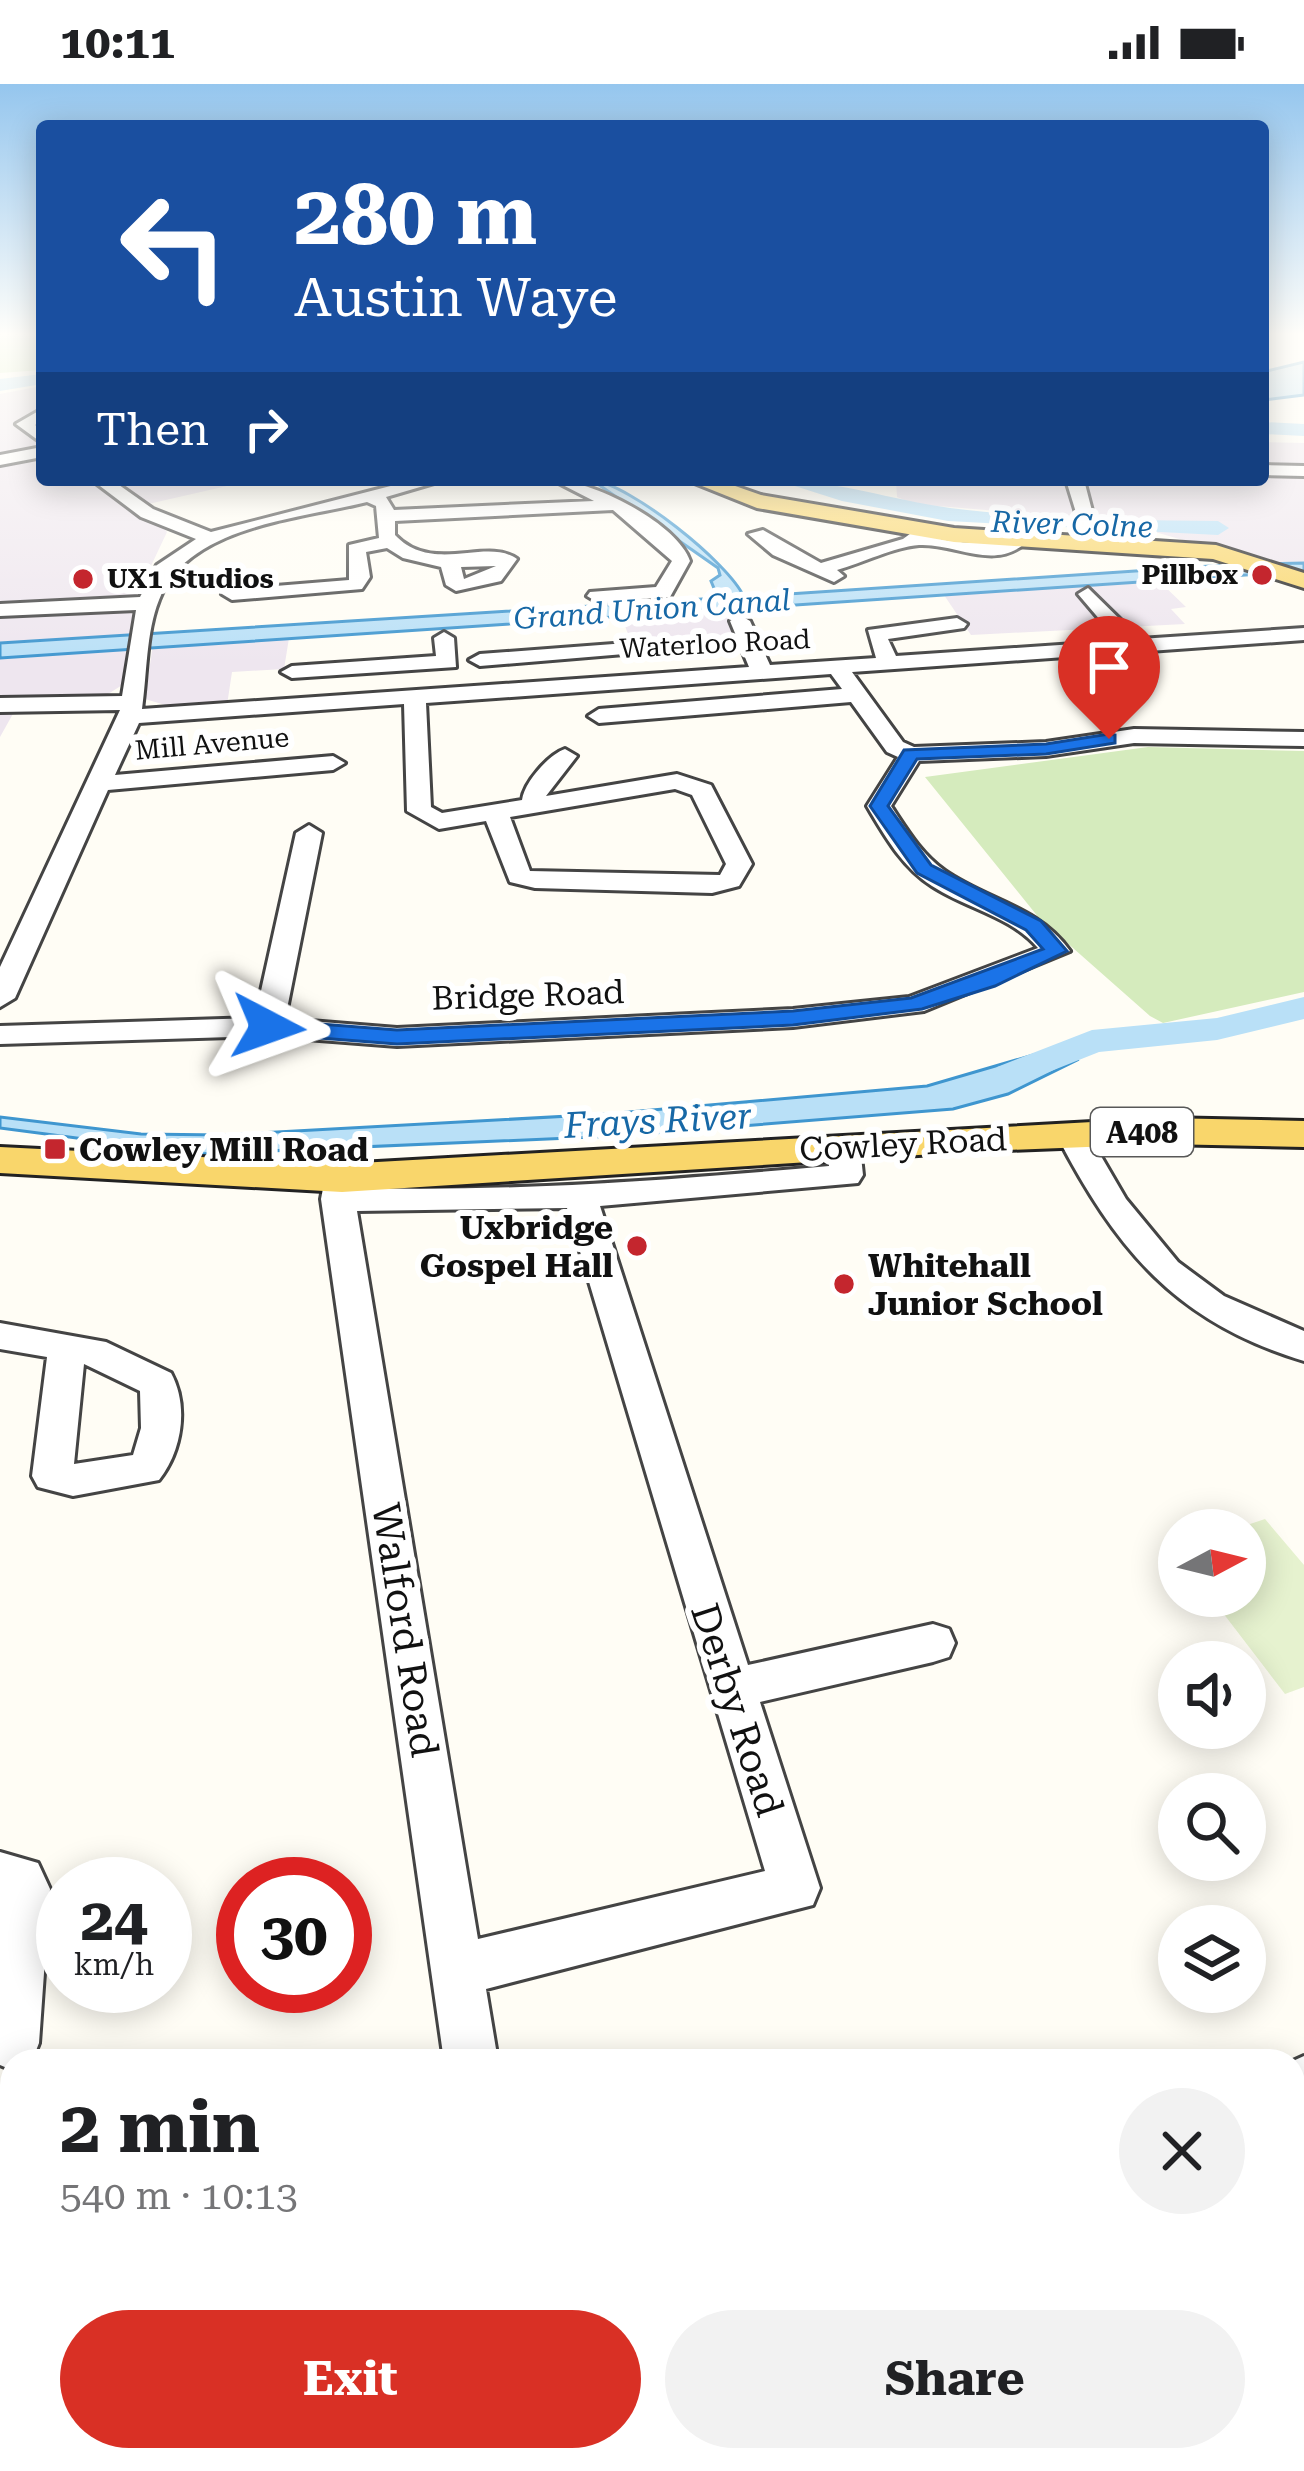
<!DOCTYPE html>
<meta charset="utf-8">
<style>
body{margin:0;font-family:"Roboto Serif",serif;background:#f2f2f2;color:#202124;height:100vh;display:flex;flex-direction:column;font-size:45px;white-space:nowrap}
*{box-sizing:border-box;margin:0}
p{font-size:39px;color:#757577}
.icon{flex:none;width:66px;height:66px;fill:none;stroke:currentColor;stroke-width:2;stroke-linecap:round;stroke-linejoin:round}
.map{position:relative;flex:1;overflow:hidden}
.side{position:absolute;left:0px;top:1965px;width:1305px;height:423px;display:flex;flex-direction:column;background:#fff;border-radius:36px 36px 0 0;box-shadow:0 6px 30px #0003}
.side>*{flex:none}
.banner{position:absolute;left:36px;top:36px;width:1233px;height:366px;border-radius:12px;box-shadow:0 6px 30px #0003;background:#1a4fa0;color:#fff;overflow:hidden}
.needle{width:78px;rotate:83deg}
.fabs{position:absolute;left:1158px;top:1425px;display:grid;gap:24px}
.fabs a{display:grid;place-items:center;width:108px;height:108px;border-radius:50%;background:#fff;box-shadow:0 6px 30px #0003;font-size:60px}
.speed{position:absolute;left:36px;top:1773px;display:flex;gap:24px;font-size:60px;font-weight:700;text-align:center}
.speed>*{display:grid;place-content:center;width:156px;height:156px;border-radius:50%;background:#fff;box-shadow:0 6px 30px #0003;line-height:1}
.speed small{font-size:30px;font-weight:400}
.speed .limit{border:18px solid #d22;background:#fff;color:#111}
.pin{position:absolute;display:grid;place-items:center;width:102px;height:102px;color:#fff;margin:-123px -51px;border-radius:50% 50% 50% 0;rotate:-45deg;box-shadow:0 0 12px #0007}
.pin .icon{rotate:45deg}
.me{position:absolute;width:132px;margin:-66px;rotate:94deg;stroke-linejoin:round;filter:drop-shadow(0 0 9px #0008)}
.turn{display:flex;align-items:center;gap:42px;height:252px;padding:0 60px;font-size:54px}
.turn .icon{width:156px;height:156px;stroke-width:2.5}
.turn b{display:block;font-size:84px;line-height:102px}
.then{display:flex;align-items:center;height:114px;padding:0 60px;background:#0003;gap:24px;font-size:45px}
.round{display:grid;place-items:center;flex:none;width:126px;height:126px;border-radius:63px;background:#f2f2f2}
.summary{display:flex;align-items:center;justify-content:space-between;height:204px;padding:0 60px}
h1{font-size:72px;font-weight:700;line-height:90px}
.primary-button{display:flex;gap:24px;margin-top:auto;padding:24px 60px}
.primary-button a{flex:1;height:138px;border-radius:72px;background:#d93025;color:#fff;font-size:48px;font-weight:700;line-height:138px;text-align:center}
.primary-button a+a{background:#f2f2f2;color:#202124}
.status{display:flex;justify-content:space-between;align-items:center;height:84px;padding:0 60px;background:#fff;direction:ltr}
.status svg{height:33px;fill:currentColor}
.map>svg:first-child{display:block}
</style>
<div class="status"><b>10:11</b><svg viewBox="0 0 49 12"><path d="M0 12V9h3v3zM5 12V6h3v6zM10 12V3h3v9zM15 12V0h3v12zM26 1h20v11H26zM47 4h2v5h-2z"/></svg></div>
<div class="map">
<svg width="1304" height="2387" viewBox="0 0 1304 2387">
<rect width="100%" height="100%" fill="#fffdf5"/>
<!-- industrial -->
<path fill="#eee6ef" d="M 42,302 L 42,396 L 253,396 L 144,421 L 167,448 L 133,520 L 127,598 L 97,617 L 19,619 L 0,653 L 0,310 Z
M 1263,358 L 1304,359 L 1304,491 L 1117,437 L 914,420 L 897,413 L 896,396 L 1263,396 Z
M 1160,498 L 1186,523 L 1171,525 L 1185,540 L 971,551 L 944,511 Z
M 725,526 L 738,549 L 730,553 L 632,560 L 621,532 Z
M 289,554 L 284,585 L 232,588 L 227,621 L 172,623 L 145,615 L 153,560 Z"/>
<!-- green -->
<path fill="#d5ebbd" d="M 0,248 L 42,248 L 42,286 L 0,289 Z
M 1148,663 L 1304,667 L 1304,908 L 1163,939 L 1150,932 L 1039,834 L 925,693 Z"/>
<!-- pitch -->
<path fill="#e6f2cf" d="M 1265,1435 L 1304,1481 L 1304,1603 L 1285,1610 L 1210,1512 L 1245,1512 L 1245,1446 L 1232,1446 Z"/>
<!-- water -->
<path fill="#b9e0f7" stroke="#3f96cf" stroke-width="3" d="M 1304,278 L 1304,311 L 1263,316 L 1263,288 Z
M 592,396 C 630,400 729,479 744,513 L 1225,481 L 1304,479 L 1304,487 L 0,574 L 0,559 L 718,514 L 711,497 L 720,491 L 718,484 Z
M 1064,962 L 1077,976 L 1008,1010 L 953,1025 L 616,1052 L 199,1070 L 0,1044 L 0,1033 L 141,1050 L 223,1051 L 606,1030 L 927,1002 Z"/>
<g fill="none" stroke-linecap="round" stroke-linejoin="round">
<!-- river -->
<path fill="#b9e0f7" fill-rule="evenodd" d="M 42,290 L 42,300 L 0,307 L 0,295 Z
M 1263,338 L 1304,340 L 1304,352 L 1263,350 Z
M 776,396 C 835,396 892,416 950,424 C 1039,435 1128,436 1218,437 L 1229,444 L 1218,451 L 948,437 L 842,417 Z
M 1304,913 L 1304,935 L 1217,956 L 1099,968 L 1011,1003 L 992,991 L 997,983 L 1092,946 L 1217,934 Z"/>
<defs>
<path id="minor" d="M 42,325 L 42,336 L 35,341 L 42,346 L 42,359 L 16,340 Z
M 42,363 L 42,373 L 0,381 L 0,371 Z
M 1263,381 L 1304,382 L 1304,392 L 1263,391 Z
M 92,396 L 112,396 L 153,425 L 211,448 L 414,396 L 444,396 L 386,413 L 394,426 L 594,417 L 553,396 C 592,396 677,439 690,477 L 670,513 L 597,518 L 587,512 L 590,508 L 656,503 L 672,477 L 613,426 L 395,437 L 395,451 C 433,491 486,453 517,475 L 501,497 L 456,507 L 446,501 L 441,483 L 403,474 L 387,464 L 366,468 L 370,493 L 362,505 L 232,516 L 222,510 L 225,506 L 349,496 L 349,461 L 379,454 L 376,422 L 367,418 C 300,435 187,441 159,516 C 146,548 147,591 142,625 L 749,583 L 730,537 L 740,531 L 750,537 L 770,581 L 876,574 L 868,546 L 957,534 L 967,540 L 964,544 L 888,555 L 896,572 L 1118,557 L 1078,510 L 1088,504 L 1140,555 L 1304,544 L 1304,556 L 852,588 L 903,658 L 914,663 L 1046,658 L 1134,645 L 1304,648 L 1304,662 L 1134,659 L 1046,672 L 919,677 L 891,722 C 907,746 921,770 945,787 C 988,817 1038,822 1070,867 L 924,927 L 793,943 L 397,962 L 268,952 L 0,960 L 0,942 L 255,934 L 296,749 L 309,741 L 322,749 L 285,935 L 397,944 L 793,925 L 909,913 L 1038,864 C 1011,832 967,825 932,802 C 902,783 885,752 867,722 L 898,673 L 887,668 L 851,618 L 599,639 L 588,632 L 599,625 L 842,605 L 831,590 L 426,619 L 431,723 L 442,729 L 522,716 C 524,699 548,671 565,665 L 577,672 L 546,712 L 677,690 L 711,701 L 752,780 L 739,802 L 712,809 L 535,804 L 510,798 L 486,737 L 439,745 L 407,727 L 404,620 L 139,639 L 115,691 L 333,672 L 345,679 L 333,686 L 108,706 L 15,914 L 0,923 L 0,883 L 120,626 L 0,628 L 0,614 L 122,612 L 136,526 L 0,532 L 0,520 L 140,513 L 157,481 L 196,455 L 141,433 ZM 496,482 L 464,495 L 461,483 ZM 675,705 L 692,711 L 726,780 L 720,791 L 530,787 L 510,733 Z
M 1066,396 L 1084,396 L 1102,465 L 1086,461 Z
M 922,441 L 931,446 L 927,452 C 960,460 986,462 1019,451 L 1028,457 C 994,488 957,459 919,461 C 894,463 862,479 837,486 L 844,492 L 834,498 L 773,471 L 748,450 L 763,446 L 821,479 L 903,455 Z
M 444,548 L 454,554 L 456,583 L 292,594 L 281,588 L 292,582 L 436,572 L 434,554 Z
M 653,557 L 660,559 L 660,567 L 480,582 L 469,576 L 480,570 Z
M 1072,1040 L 1084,1043 L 1126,1115 L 1178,1178 L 1224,1212 L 1304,1247 L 1304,1277 C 1175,1238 1116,1165 1056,1050 Z
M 844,1053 L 860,1063 L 863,1091 L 858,1099 L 600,1122 L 748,1581 L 933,1540 L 949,1545 L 955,1559 L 949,1573 L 933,1578 L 760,1618 L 820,1804 L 813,1821 L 486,1905 L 498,1977 L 444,1977 L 321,1115 L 325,1094 L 342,1083 L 354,1086 L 357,1104 C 515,1108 672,1096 829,1082 L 828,1063 ZM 567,1124 L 765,1787 L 478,1855 L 357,1127 Z
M 0,1239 L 106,1258 L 171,1289 C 189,1322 182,1367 159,1396 L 73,1412 L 38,1403 L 32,1392 L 47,1273 L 0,1265 ZM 84,1280 L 140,1307 L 141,1344 L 133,1371 L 74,1380 Z
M 0,1768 L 38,1779 L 50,1805 L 39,1959 L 32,1977 L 12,1977 L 12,1986 L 0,1981 Z
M 1304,1972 L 1304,2030 L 1293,2035 L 1293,1977 Z
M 31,2376 L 95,2376 L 98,2387 L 34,2387 Z
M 495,2376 L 559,2376 L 561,2387 L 497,2387 Z
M 625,2376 L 704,2376 L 699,2387 L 621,2387 Z"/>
<path id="major" d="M 687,396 L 718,396 L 761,411 L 954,444 L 1216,461 L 1304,489 L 1304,504 L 1213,475 L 954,458 L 757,424 Z
M 1164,1034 L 1304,1037 L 1304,1063 L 1164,1060 L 981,1067 L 342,1108 L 0,1089 L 0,1063 L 342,1080 Z"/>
</defs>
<!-- minor casing -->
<use href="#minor" stroke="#444" stroke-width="6"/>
<!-- major casing -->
<use href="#major" stroke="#222" stroke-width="6"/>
<!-- minor -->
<use href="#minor" fill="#fff" fill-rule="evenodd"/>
<!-- major -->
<use href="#major" fill="#f9d66b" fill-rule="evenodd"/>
</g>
<!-- sky -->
<linearGradient id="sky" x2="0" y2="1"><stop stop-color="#95c6ee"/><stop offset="0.43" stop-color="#fffefa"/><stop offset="1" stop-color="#fffefa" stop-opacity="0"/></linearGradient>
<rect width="1304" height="582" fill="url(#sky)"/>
<!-- route -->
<path fill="#1a73e8" stroke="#114b97" stroke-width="3" d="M 1109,650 L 1115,651 L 1115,659 L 1046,670 L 917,675 L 888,722 L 931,781 L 1041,837 L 1067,867 L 995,902 L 922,925 L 793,941 L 397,960 L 268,950 L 257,943 L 268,936 L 397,946 L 793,927 L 911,914 L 1043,865 L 1026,846 L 917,789 L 870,722 L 904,666 L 1046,660 Z"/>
<!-- markers -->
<g fill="#c4262e" stroke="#fff" stroke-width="4.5">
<circle cx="1262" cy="491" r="12"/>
<circle cx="83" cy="495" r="12"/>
<rect x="43" y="1053" width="24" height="24" rx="6"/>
<circle cx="637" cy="1162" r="12"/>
<circle cx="844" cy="1200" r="12"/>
</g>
<g text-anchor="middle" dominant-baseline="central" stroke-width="12" stroke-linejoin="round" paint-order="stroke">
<!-- far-poi labels -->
<g font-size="27" font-weight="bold" fill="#111" stroke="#fff" text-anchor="end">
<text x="1238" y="491">Pillbox</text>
<text x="107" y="495" text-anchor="start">UX1 Studios</text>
</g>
<!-- far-street labels -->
<g font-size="27" fill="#111" stroke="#fff">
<text transform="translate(715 560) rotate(-3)">Waterloo Road</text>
<text transform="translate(212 660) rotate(-5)">Mill Avenue</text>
</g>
<!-- far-water labels -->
<g font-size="30" font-style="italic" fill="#1768a6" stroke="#fff">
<text transform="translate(1072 440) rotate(2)">River Colne</text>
<text transform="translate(652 525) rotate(-4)">Grand Union Canal</text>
</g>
<!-- shield labels -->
<rect fill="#fff" stroke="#585858" stroke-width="3" x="1091" y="1024" width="102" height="48" rx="9"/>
<g font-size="30" font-weight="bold" fill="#111">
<text x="1142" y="1048">A408</text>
</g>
<!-- street labels -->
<g font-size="33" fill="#111" stroke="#fff">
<text transform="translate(528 911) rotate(-2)">Bridge Road</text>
<text transform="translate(903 1060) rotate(-3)">Cowley Road</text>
</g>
<!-- poi labels -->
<g font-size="33" font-weight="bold" fill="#111" stroke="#fff" text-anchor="start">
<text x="79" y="1065">Cowley Mill Road</text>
<text x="613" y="1143" text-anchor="end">Uxbridge<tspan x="613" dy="38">Gospel Hall</tspan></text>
<text x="868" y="1181">Whitehall<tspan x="868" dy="38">Junior School</tspan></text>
</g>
<!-- water labels -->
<g font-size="36" font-style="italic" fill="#1768a6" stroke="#fff">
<text transform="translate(658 1037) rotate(-3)">Frays River</text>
</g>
<!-- near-street labels -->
<g font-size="39" fill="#111" stroke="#fff">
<text transform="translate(405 1546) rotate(81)">Walford Road</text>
<text transform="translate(737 1626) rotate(72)">Derby Road</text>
</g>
</g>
</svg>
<div class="fabs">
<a><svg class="needle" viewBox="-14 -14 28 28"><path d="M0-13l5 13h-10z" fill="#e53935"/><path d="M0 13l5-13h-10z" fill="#757577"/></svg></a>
<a><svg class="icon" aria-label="sound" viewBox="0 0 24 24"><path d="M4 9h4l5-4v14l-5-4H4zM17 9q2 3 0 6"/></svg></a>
<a><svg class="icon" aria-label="search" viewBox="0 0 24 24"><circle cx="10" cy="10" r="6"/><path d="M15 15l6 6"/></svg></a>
<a><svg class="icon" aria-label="layers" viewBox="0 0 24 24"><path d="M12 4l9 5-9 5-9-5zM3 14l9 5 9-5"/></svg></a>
</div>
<div class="speed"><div>24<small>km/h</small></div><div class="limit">30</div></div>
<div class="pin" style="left:1109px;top:655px;background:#d93025"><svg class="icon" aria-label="arrive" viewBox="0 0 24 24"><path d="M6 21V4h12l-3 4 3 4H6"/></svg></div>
<svg class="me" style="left:268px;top:943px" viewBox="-20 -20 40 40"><path d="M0-17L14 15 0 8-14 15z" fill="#1a73e8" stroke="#fff" stroke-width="4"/></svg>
<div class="banner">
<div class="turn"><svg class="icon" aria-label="left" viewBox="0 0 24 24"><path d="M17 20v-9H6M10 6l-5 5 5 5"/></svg><div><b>280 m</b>Austin Waye</div></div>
<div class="then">Then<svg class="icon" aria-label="right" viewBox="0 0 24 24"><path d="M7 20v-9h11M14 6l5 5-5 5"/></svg></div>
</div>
<section class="side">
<div class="summary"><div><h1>2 min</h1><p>540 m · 10:13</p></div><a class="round"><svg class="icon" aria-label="close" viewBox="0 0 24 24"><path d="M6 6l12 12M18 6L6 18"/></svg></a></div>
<div class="primary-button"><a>Exit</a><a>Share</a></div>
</section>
</div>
